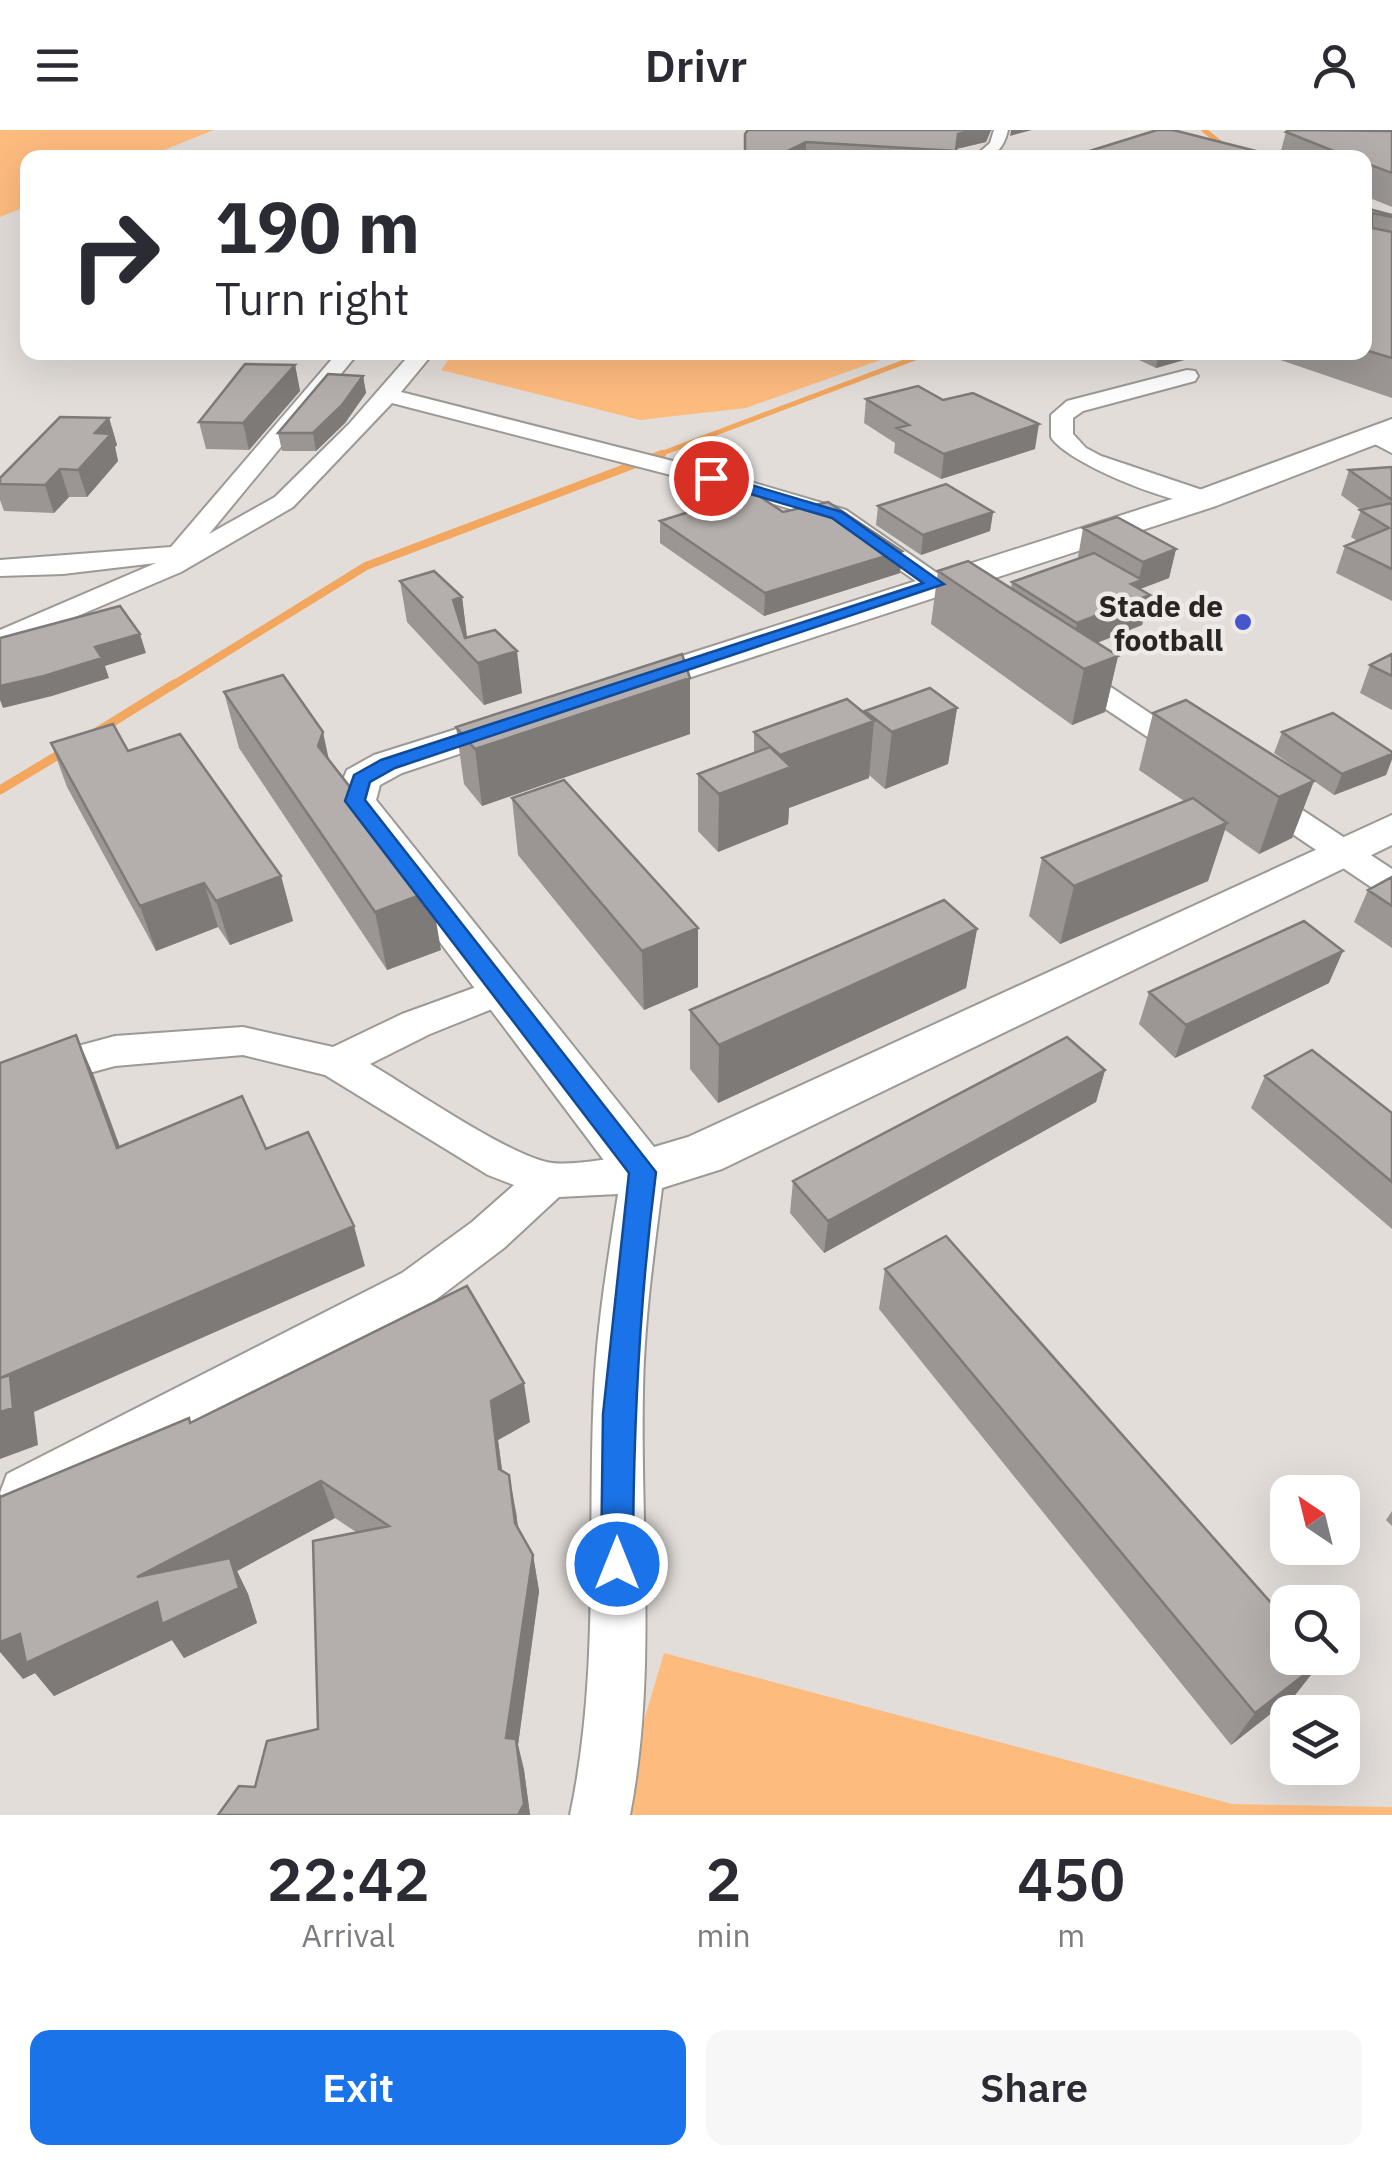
<!DOCTYPE html>
<style>
body{margin:0;font-family:"IBM Plex Sans",sans-serif;background:#f7f7f7;color:#2b2b33;height:100vh;display:flex;flex-direction:column;font-size:38px;white-space:nowrap}
*{box-sizing:border-box;margin:0}
p{font-size:32px;color:#7c7c81}
.icon{flex:none;width:55px;height:55px;fill:none;stroke:currentColor;stroke-width:2;stroke-linecap:round;stroke-linejoin:round}
.map{position:relative;height:1685px;overflow:hidden}
.side{display:flex;flex-direction:column;background:#fff;flex:1}
.side>*{flex:none}
.banner{position:absolute;left:20px;top:20px;width:1352px;height:210px;border-radius:20px;box-shadow:0 10px 40px #0002;background:#fff;color:#2b2b33;overflow:hidden}
.needle{width:65px;rotate:325deg}
.controls{position:absolute;left:1270px;top:1345px;display:grid;gap:20px}
.controls a{display:grid;place-items:center;width:90px;height:90px;border-radius:20px;background:#fff;box-shadow:0 10px 40px #0002;font-size:50px}
.pin{position:absolute;display:grid;place-items:center;width:85px;height:85px;color:#fff;margin:-42px;border:5px solid #fff;border-radius:50%;box-shadow:0 2px 10px #0007}
.me{position:absolute;width:110px;margin:-55px;rotate:0deg;stroke-linejoin:round;filter:drop-shadow(0 0 8px #0008)}
.turn{display:flex;align-items:center;gap:35px;height:210px;padding:0 30px;font-size:45px}
.turn .icon{width:130px;height:130px;stroke-width:2.5}
.turn b{display:block;font-size:70px;line-height:85px}
.eta{display:flex;justify-content:space-evenly;align-items:center;height:170px;text-align:center}
.eta b{font-size:60px;font-weight:600;line-height:70px}
.action{display:flex;gap:20px;margin-top:auto;padding:20px 30px}
.action a{flex:1;height:115px;border-radius:20px;background:#1a73e8;color:#fff;font-size:40px;font-weight:600;line-height:115px;text-align:center}
.action a+a{background:#f7f7f7;color:#2b2b33}
header{display:flex;justify-content:space-between;align-items:center;height:130px;padding:0 30px;background:#fff;font-size:45px;font-weight:600}
.map>svg:first-child{display:block}
</style>
<header><svg class="icon" aria-label="menu" viewBox="0 0 24 24"><path d="M4 6h16M4 12h16M4 18h16"/></svg>Drivr<svg class="icon" aria-label="person" viewBox="0 0 24 24"><circle cx="12" cy="8" r="4"/><path d="M4 21q1-7 8-7t8 7"/></svg></header>
<div class="map">
<svg width="1392" height="1685" viewBox="0 0 1392 1685">
<rect width="100%" height="100%" fill="#e2ddd9"/>
<!-- green -->
<path fill="#febb7e" d="M 0,0 L 214,0 L 146,27 L 28,28 L 27,76 L 0,87 Z
M 453,223 L 453,222 L 900,223 L 746,278 L 640,290 L 441,240 Z
M 664,1523 L 1232,1674 L 1392,1677 L 1392,1685 L 616,1685 Z"/>
<g fill="none" stroke-linecap="round" stroke-linejoin="round">
<!-- stream-far2 -->
<path stroke="#f3a65d" stroke-width="5" d="M 1204,0 L 1224,16 L 1251,28
M 655,326 L 931,222"/>
<!-- stream-far1 -->
<path stroke="#f3a65d" stroke-width="8" d="M 170,557 L 366,436 L 662,324"/>
<!-- stream -->
<path stroke="#f3a65d" stroke-width="9" d="M 95,603 L 174,554
M 0,660 L 68,619"/>
<defs>
<path id="minor" d="M 994,0 L 1008,0 C 1003,21 994,28 973,28 L 990,13 Z
M 338,222 L 359,222 L 209,404 L 275,367 L 349,294 L 412,222 L 434,222 L 401,262 L 720,343 L 846,380 L 983,475 L 969,483 L 959,481 L 828,390 L 702,353 L 392,273 L 293,377 L 181,442 L 0,519 L 0,500 L 156,433 L 63,444 L 0,446 L 0,430 L 171,417 Z
M 1187,240 L 1195,241 L 1198,246 L 1195,251 L 1083,281 L 1073,288 L 1073,304 L 1086,318 L 1101,326 L 1214,364 L 1217,369 L 1214,374 C 1185,381 1067,334 1051,307 L 1051,285 L 1067,271 Z
M 1370,299 L 1392,307 L 1392,323 L 1359,306 Z
M 1065,530 L 1075,533 L 1206,621 L 1201,628 L 1179,628 L 1055,545 L 1050,539 L 1055,533 Z
M 1257,655 L 1269,658 L 1392,739 L 1392,766 L 1380,763 L 1245,672 L 1241,665 L 1245,658 Z
M 504,847 L 517,851 L 523,860 L 517,869 L 430,904 L 370,934 C 410,957 512,1028 552,1033 C 586,1037 628,1020 658,1030 L 664,1042 C 655,1115 644,1188 643,1261 C 640,1403 657,1544 630,1685 L 570,1685 C 600,1544 587,1403 594,1261 C 597,1195 608,1130 618,1064 L 559,1067 L 504,1118 L 434,1171 L 43,1378 L 25,1386 L 7,1378 L 0,1363 L 7,1344 L 402,1143 L 472,1092 L 514,1055 L 488,1045 L 325,945 L 243,925 L 115,936 L 0,967 L 0,937 L 115,906 L 243,897 L 333,917 L 402,884 Z"/>
<path id="tertiary" d="M 1392,289 L 1392,308 L 1216,376 L 636,565 L 623,568 L 610,565 L 604,557 L 610,549 L 1194,362 Z
M 517,580 L 531,584 L 536,592 L 531,600 L 402,643 L 380,655 L 376,670 L 654,1017 L 688,1007 L 1392,685 L 1392,715 L 722,1039 L 643,1064 L 624,1057 L 334,671 L 347,640 L 374,625 Z"/>
</defs>
<!-- minor casing -->
<use href="#minor" stroke="#9d9995" stroke-width="4"/>
<!-- tertiary casing -->
<use href="#tertiary" stroke="#9d9995" stroke-width="4"/>
<!-- minor -->
<use href="#minor" fill="#fff" fill-rule="evenodd"/>
<!-- tertiary -->
<use href="#tertiary" fill="#fff" fill-rule="evenodd"/>
</g>
<!-- wall -->
<path fill="#9b9694" d="M 748,0 L 991,0 L 986,12 L 956,19 L 955,28 L 744,28 L 745,4 Z
M 1392,1 L 1392,77 L 1365,66 L 1365,28 L 1279,28 L 1286,2 Z
M 1365,78 L 1392,85 L 1392,268 L 1257,222 L 1365,222 Z
M 1122,222 L 1212,222 L 1156,238 Z
M 295,235 L 300,261 L 249,320 L 206,319 L 199,292 Z
M 363,246 L 366,263 L 345,293 L 316,321 L 282,321 L 278,303 Z
M 866,269 L 1035,319 L 941,349 L 894,323 L 895,313 L 864,293 Z
M 109,288 L 117,315 L 115,317 L 118,331 L 87,367 L 69,367 L 54,383 L 4,381 L 0,370 L 0,348 Z
M 1392,337 L 1392,471 L 1336,443 L 1345,416 L 1357,411 L 1351,407 L 1361,380 L 1341,365 L 1349,340 Z
M 878,376 L 993,382 L 990,401 L 921,425 L 876,395 Z
M 783,382 L 902,421 L 900,443 L 764,486 L 660,413 L 660,391 Z
M 1083,398 L 1176,419 L 1169,448 L 1140,459 L 1150,465 L 1142,495 L 1097,513 L 1118,526 L 1105,582 L 1072,595 L 931,494 L 938,441 L 1011,458 L 1012,452 L 1079,428 L 1078,427 Z
M 400,451 L 462,467 L 467,507 L 522,563 L 484,575 L 407,492 Z
M 1392,524 L 1392,580 L 1360,563 L 1370,535 Z
M 224,562 L 329,630 L 441,820 L 387,840 L 239,618 Z
M 957,578 L 948,634 L 885,659 L 869,645 L 869,648 L 789,678 L 788,694 L 718,722 L 698,701 L 698,644 L 754,623 L 754,602 L 865,584 L 865,581 Z
M 1153,583 L 1314,651 L 1292,708 L 1259,724 L 1225,700 L 1208,751 L 1060,814 L 1029,786 L 1042,728 L 1184,671 L 1139,640 Z
M 456,597 L 690,604 L 482,676 L 464,654 Z
M 1282,602 L 1392,622 L 1392,629 L 1386,645 L 1334,665 L 1274,623 Z
M 51,613 L 128,621 L 281,746 L 293,791 L 230,815 L 218,797 L 156,821 L 67,657 Z
M 512,668 L 698,798 L 698,857 L 644,880 L 518,725 Z
M 1392,747 L 1392,818 L 1354,792 L 1368,760 Z
M 977,799 L 966,858 L 718,973 L 690,939 L 690,880 Z
M 1329,853 L 1175,928 L 1139,894 L 1149,862 Z
M 1105,940 L 1096,972 L 824,1123 L 790,1083 L 793,1051 Z
M 1265,946 L 1392,983 L 1392,1099 L 1251,978 Z
M 885,1139 L 1296,1564 L 1231,1615 L 879,1179 Z
M 530,1292 L 498,1310 L 502,1341 L 516,1382 L 518,1398 L 533,1425 L 539,1461 L 518,1615 L 524,1640 L 530,1685 L 218,1685 L 255,1657 L 318,1599 L 356,1402 L 335,1388 L 237,1441 L 248,1464 L 257,1493 L 184,1528 L 172,1510 L 54,1566 L 35,1543 L 23,1549 L 191,1293 Z
M 1392,1381 L 1392,1396 L 1386,1390 Z"/>
<!-- shaded-wall -->
<path fill="#7e7a78" d="M 973,0 L 991,0 L 986,12 L 956,19 L 958,4 Z
M 1011,0 L 1032,0 L 1010,6 Z
M 806,12 L 806,28 L 773,28 Z
M 1159,222 L 1212,222 L 1156,238 Z
M 295,235 L 300,261 L 249,320 L 243,293 Z
M 363,246 L 366,263 L 345,293 L 316,321 L 313,303 Z
M 109,288 L 117,315 L 115,317 L 118,331 L 87,367 L 78,340 L 95,303 Z
M 1039,294 L 1035,319 L 941,349 L 944,324 Z
M 60,339 L 69,367 L 54,383 L 45,355 Z
M 993,382 L 990,401 L 921,425 L 923,405 Z
M 1176,419 L 1169,448 L 1140,459 L 1150,465 L 1142,495 L 1071,523 L 1077,493 L 1131,454 L 1138,452 L 1143,432 Z
M 902,421 L 900,443 L 764,486 L 765,463 Z
M 462,467 L 467,508 L 458,512 L 453,470 Z
M 140,504 L 146,523 L 105,536 L 109,548 L 52,566 L 3,578 L 0,570 L 0,556 L 95,517 Z
M 517,521 L 522,563 L 484,575 L 478,533 Z
M 1118,526 L 1105,582 L 1072,595 L 1084,539 Z
M 690,548 L 690,604 L 482,676 L 475,619 Z
M 957,578 L 948,634 L 885,659 L 892,602 Z
M 874,591 L 869,648 L 789,678 L 788,694 L 718,722 L 719,664 L 780,642 L 780,625 Z
M 323,602 L 335,658 L 318,616 Z
M 1392,624 L 1392,629 L 1386,645 L 1334,665 L 1342,644 Z
M 1314,651 L 1292,708 L 1259,724 L 1279,667 Z
M 1227,693 L 1208,751 L 1060,814 L 1074,756 Z
M 281,746 L 293,791 L 230,815 L 216,771 Z
M 204,753 L 218,797 L 156,821 L 140,776 Z
M 431,761 L 441,820 L 387,840 L 375,782 Z
M 698,798 L 698,857 L 644,880 L 642,821 Z
M 977,799 L 966,858 L 718,973 L 719,915 Z
M 1343,821 L 1329,853 L 1175,928 L 1186,895 Z
M 76,905 L 94,946 L 135,1058 L 117,1018 Z
M 1105,940 L 1096,972 L 824,1123 L 828,1091 Z
M 354,1096 L 365,1136 L 34,1282 L 38,1315 L 0,1329 L 0,1248 Z
M 524,1253 L 530,1292 L 498,1310 L 507,1377 L 499,1339 L 491,1271 Z
M 509,1345 L 516,1382 L 522,1429 L 515,1393 Z
M 321,1351 L 335,1388 L 237,1441 L 248,1464 L 257,1493 L 184,1528 L 172,1510 L 54,1566 L 35,1543 L 23,1549 L 0,1522 L 0,1512 L 137,1447 Z
M 533,1425 L 539,1461 L 518,1615 L 524,1640 L 530,1685 L 518,1685 L 506,1608 Z
M 1322,1531 L 1296,1564 L 1231,1615 L 1255,1583 Z"/>
<!-- building -->
<path fill="#b4afac" stroke="#7e7a78" stroke-width="2.5" d="M 748,0 L 973,0 L 958,4 L 956,21 L 806,12 L 773,28 L 745,26 L 745,4 Z
M 1157,0 L 1173,0 L 1260,22 L 1245,28 L 1067,28 Z
M 1289,0 L 1392,1 L 1392,43 L 1365,33 L 1365,28 L 1351,28 L 1286,2 Z
M 1365,78 L 1392,85 L 1392,87 L 1372,83 L 1372,98 L 1392,102 L 1392,228 L 1365,220 Z
M 245,234 L 295,235 L 243,293 L 199,292 Z
M 328,244 L 363,246 L 342,275 L 313,303 L 278,303 Z
M 918,256 L 943,270 L 973,263 L 1039,294 L 944,324 L 897,298 L 909,295 L 866,269 Z
M 60,287 L 109,288 L 95,303 L 111,304 L 78,340 L 60,339 L 45,355 L 0,354 L 0,348 Z
M 1392,337 L 1392,370 L 1349,340 Z
M 946,354 L 993,382 L 923,405 L 878,376 Z
M 753,362 L 783,382 L 828,372 L 902,421 L 765,463 L 660,391 Z
M 1392,373 L 1392,439 L 1345,416 L 1389,398 L 1360,380 Z
M 1117,387 L 1176,419 L 1143,432 L 1083,398 Z
M 1094,423 L 1142,450 L 1131,454 L 1150,465 L 1077,493 L 1012,452 Z
M 968,431 L 1118,526 L 1084,539 L 938,441 Z
M 434,441 L 462,467 L 453,470 L 465,508 L 495,500 L 517,521 L 478,533 L 400,451 Z
M 120,476 L 140,504 L 95,517 L 102,528 L 44,546 L 0,556 L 0,508 Z
M 682,524 L 690,548 L 475,619 L 456,597 Z
M 1392,524 L 1392,546 L 1370,535 Z
M 283,545 L 323,602 L 318,616 L 431,761 L 375,782 L 224,562 Z
M 930,558 L 957,578 L 892,602 L 865,581 Z
M 847,569 L 874,591 L 780,625 L 754,602 Z
M 1186,570 L 1314,651 L 1279,667 L 1153,583 Z
M 1333,583 L 1392,622 L 1392,624 L 1342,644 L 1282,602 Z
M 113,594 L 128,621 L 180,604 L 281,746 L 216,771 L 204,753 L 140,776 L 51,613 Z
M 770,617 L 791,637 L 719,664 L 698,644 Z
M 564,650 L 698,798 L 642,821 L 512,668 Z
M 1193,668 L 1227,693 L 1074,756 L 1042,728 Z
M 1392,747 L 1392,776 L 1368,760 Z
M 944,770 L 977,799 L 719,915 L 690,880 Z
M 1304,791 L 1343,821 L 1186,895 L 1149,862 Z
M 76,905 L 117,1018 L 242,966 L 266,1019 L 308,1002 L 354,1096 L 0,1248 L 0,933 Z
M 1067,907 L 1105,940 L 828,1091 L 793,1051 Z
M 1312,920 L 1392,983 L 1392,1052 L 1265,946 Z
M 946,1106 L 1288,1492 L 1288,1528 L 1319,1528 L 1322,1531 L 1255,1583 L 885,1139 Z
M 467,1156 L 524,1253 L 491,1271 L 499,1339 L 509,1345 L 515,1393 L 533,1425 L 506,1608 L 516,1609 L 524,1674 L 518,1685 L 218,1685 L 239,1656 L 255,1657 L 267,1611 L 318,1599 L 313,1411 L 389,1396 L 321,1351 L 137,1447 L 230,1428 L 239,1458 L 162,1494 L 157,1472 L 26,1533 L 20,1504 L 0,1512 L 0,1367 L 189,1288 L 190,1293 Z
M 10,1245 L 13,1278 L 0,1282 L 0,1248 Z"/>
<!-- route -->
<path fill="#1a73e8" stroke="#114b97" stroke-width="2.5" d="M 711,343 L 842,382 L 944,454 L 395,638 L 370,652 L 365,670 L 656,1042 C 639,1173 633,1301 633,1434 L 628,1445 L 617,1450 L 606,1445 L 601,1434 L 603,1284 L 629,1043 L 345,671 L 354,645 L 381,630 L 923,453 L 832,388 L 706,351 L 703,348 Z"/>
<!-- markers -->
<circle fill="#4756cb" stroke="#efeae7" stroke-width="4" cx="1243" cy="492" r="10"/>
<g text-anchor="middle" dominant-baseline="central" stroke-width="9" stroke-linejoin="round" paint-order="stroke">
<!-- far-poi labels -->
<g font-size="30" font-weight="bold" fill="#282625" stroke="#efeae7" text-anchor="end">
<text x="1223" y="475">Stade de<tspan x="1223" dy="34">football</tspan></text>
</g>
</g>
</svg>
<div class="controls">
<a><svg class="needle" viewBox="-14 -14 28 28"><path d="M0-13l5 13h-10z" fill="#e53935"/><path d="M0 13l5-13h-10z" fill="#7c7c81"/></svg></a>
<a><svg class="icon" aria-label="search" viewBox="0 0 24 24"><circle cx="10" cy="10" r="6"/><path d="M15 15l6 6"/></svg></a>
<a><svg class="icon" aria-label="layers" viewBox="0 0 24 24"><path d="M12 4l9 5-9 5-9-5zM3 14l9 5 9-5"/></svg></a>
</div>
<div class="pin" style="left:711px;top:348px;background:#d93025"><svg class="icon" aria-label="arrive" viewBox="0 0 24 24"><path d="M6 21V4h12l-3 4 3 4H6"/></svg></div>
<svg class="me" style="left:617px;top:1434px" viewBox="-20 -20 40 40"><circle r="17" fill="#1a73e8" stroke="#fff" stroke-width="3"/><path d="M0-11L8 9 0 5-8 9z" fill="#fff"/></svg>
<div class="banner">
<div class="turn"><svg class="icon" aria-label="right" viewBox="0 0 24 24"><path d="M7 20v-9h11M14 6l5 5-5 5"/></svg><div><b>190 m</b>Turn right</div></div>
</div>
</div>
<section class="side">
<div class="eta">
<div><b>22:42</b><p>Arrival</p></div>
<div><b>2</b><p>min</p></div>
<div><b>450</b><p>m</p></div>
</div>
<div class="action"><a>Exit</a><a>Share</a></div>
</section>
